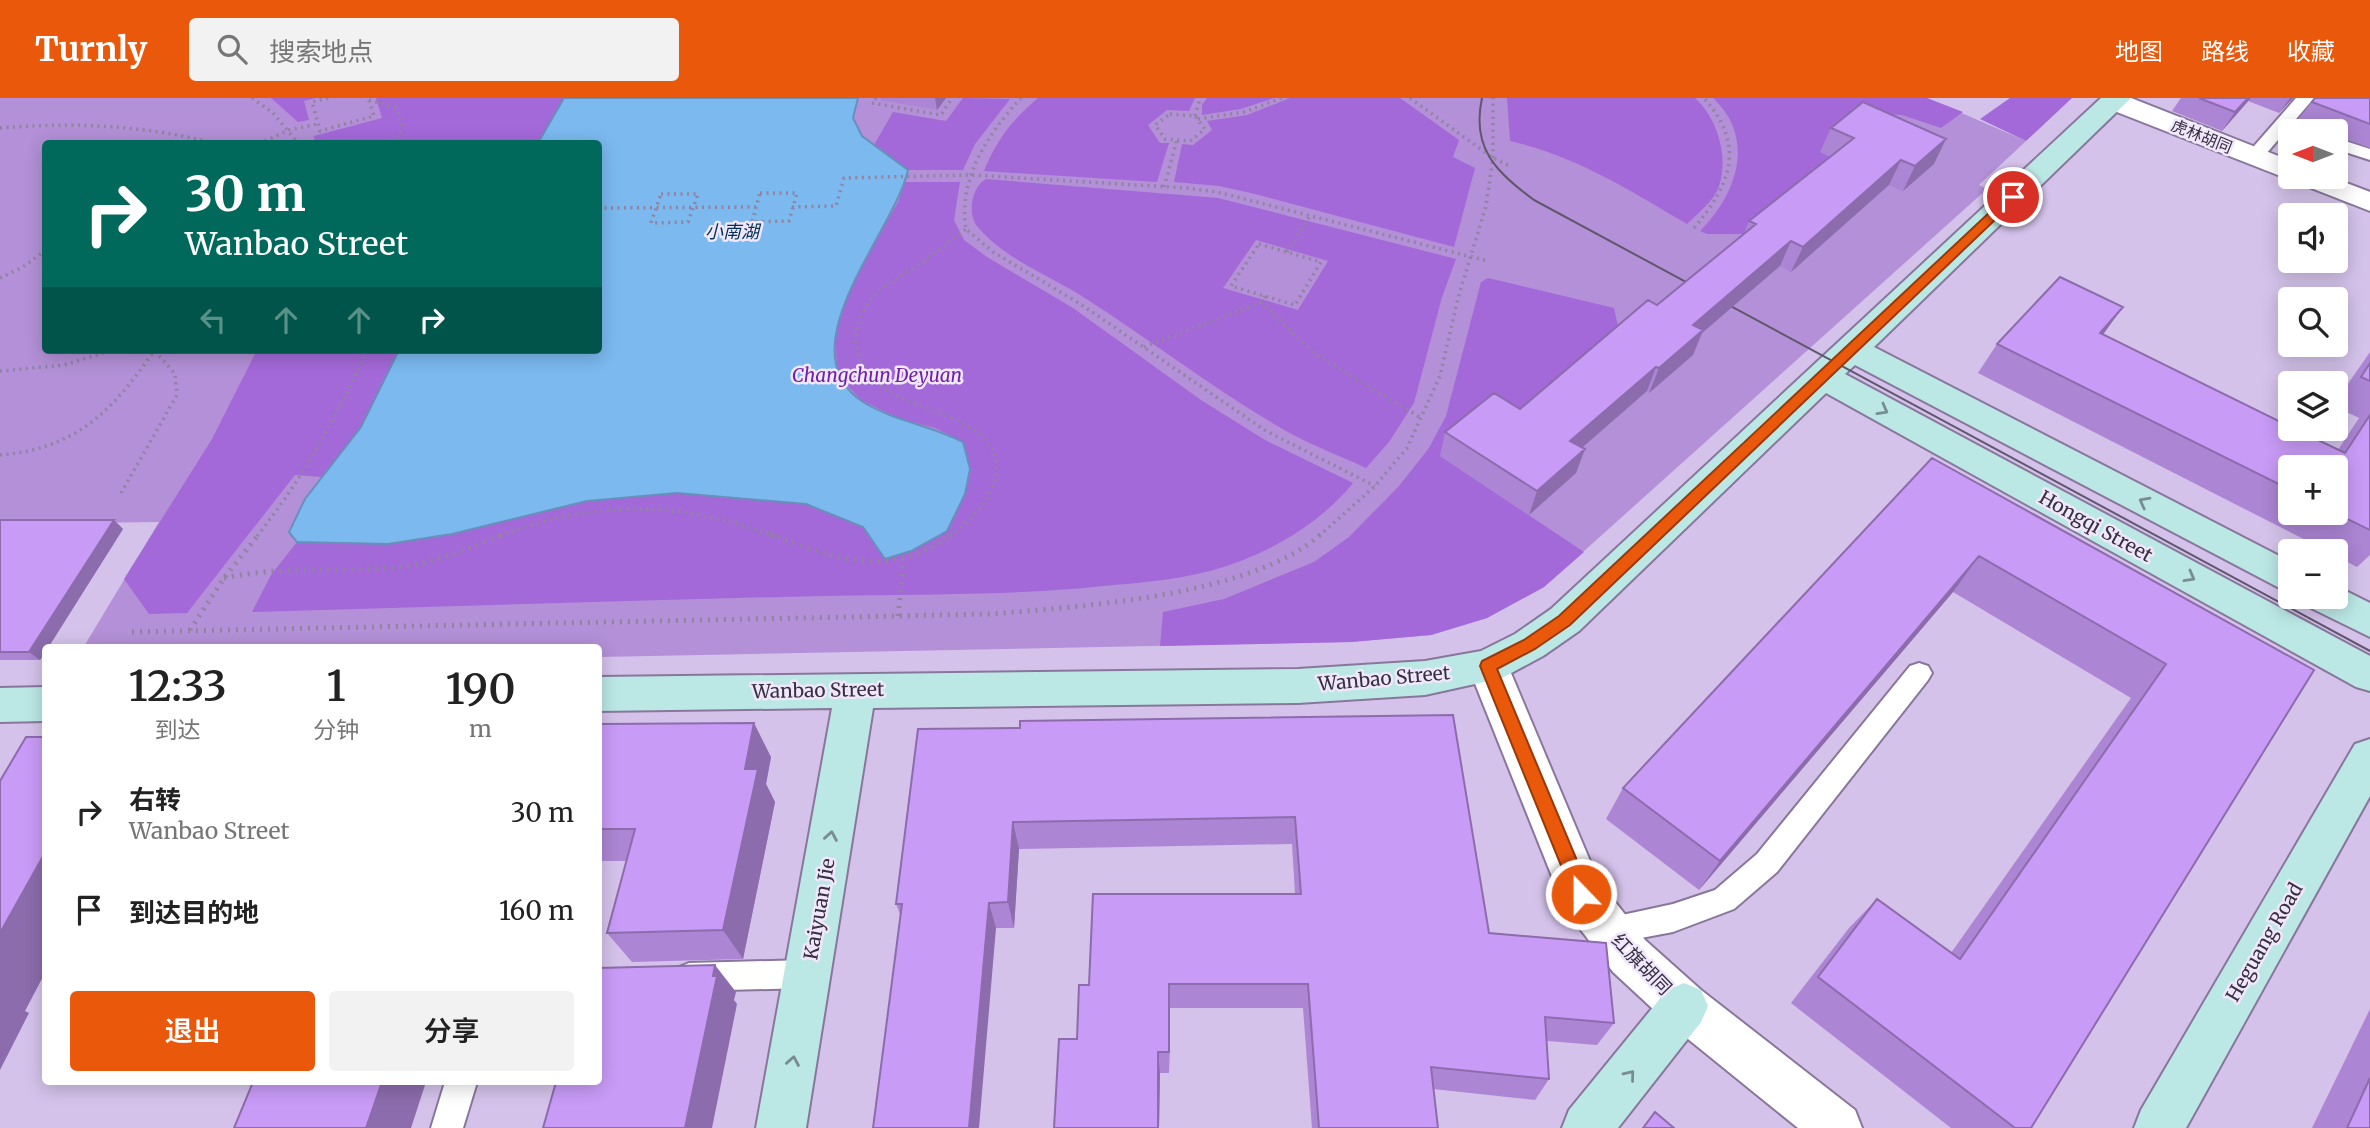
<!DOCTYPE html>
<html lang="zh">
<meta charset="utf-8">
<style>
body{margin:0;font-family:Merriweather,"Noto Sans SC",serif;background:#f2f2f2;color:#222;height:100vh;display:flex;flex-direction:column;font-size:26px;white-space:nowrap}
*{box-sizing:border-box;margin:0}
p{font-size:23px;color:#767676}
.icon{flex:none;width:38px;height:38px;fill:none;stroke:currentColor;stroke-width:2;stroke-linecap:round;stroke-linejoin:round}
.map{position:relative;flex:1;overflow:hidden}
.details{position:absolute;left:42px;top:546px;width:560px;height:441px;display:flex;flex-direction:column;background:#fff;border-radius:7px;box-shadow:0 4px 18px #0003}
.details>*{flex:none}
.top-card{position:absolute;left:42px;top:42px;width:560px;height:214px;border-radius:7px;box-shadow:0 4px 18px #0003;background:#00695c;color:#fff;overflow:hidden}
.needle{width:46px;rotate:270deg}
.controls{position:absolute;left:2278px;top:21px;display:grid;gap:14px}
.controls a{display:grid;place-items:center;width:70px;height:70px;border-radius:7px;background:#fff;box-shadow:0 4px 18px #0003;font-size:35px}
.pin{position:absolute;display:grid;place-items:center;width:60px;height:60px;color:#fff;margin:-30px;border:4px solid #fff;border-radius:50%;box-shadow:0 2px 7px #0007}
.me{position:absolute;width:77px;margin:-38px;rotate:338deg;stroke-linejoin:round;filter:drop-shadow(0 0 5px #0008)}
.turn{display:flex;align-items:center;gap:24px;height:147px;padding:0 28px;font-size:32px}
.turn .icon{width:91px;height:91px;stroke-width:2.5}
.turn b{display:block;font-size:49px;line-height:60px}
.lanes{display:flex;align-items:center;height:66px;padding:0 28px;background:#0003;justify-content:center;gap:35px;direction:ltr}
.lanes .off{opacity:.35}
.eta{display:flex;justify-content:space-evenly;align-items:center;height:119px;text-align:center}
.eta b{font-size:42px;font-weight:600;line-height:49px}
.action{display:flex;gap:14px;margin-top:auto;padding:14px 28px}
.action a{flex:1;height:80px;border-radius:7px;background:#ea580c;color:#fff;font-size:28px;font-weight:600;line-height:80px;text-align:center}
.action a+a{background:#f2f2f2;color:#222}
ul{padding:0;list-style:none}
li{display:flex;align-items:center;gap:21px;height:98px;padding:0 28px}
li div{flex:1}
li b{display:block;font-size:26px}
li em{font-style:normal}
header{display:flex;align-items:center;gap:42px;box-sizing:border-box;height:98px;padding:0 35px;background:#ea580c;color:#fff}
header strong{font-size:33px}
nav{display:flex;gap:38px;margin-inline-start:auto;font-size:24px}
.search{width:490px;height:63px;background:#f2f2f2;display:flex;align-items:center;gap:18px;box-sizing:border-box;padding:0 24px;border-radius:7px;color:#767676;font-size:26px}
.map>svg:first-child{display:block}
</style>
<header>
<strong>Turnly</strong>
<div class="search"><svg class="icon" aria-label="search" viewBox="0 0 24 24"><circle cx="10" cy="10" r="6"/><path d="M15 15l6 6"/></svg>搜索地点</div>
<nav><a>地图</a><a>路线</a><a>收藏</a></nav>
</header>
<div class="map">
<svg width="2370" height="1030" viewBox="0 0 2370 1030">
<rect width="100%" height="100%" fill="#d4c2ea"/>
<!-- green -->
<path fill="#b390d7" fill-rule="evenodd" d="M 0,0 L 1927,0 L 2026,43 L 1979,87 L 1987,91 L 1544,489 L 1487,520 L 1431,537 L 1351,544 L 599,559 L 598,550 L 83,550 L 159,424 L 0,426 ZM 46,46 L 598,46 L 598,252 L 46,252 Z"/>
<!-- forest -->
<path fill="#a369d8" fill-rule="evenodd" d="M 271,0 L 315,0 L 304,3 L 309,22 L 298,24 Z
M 376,0 L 564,0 L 538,45 L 315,46 L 314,38 L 382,20 Z
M 963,0 L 1010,1 L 975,46 L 963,72 L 908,72 L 874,47 L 893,14 L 946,23 Z
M 1038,0 L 1195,0 L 1189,13 L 1167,12 L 1148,27 L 1160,45 L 1169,45 L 1157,84 L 984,73 C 997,41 1012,22 1038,0 Z
M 1207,0 L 1274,0 L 1241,11 L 1202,17 L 1202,7 Z
M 1290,0 L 1400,0 L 1459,42 L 1453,59 L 1475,70 L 1454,149 L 1251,95 L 1219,88 L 1174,84 L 1182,46 L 1193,47 L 1212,32 L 1207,23 L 1247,17 Z
M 1507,0 L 1695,0 C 1717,20 1729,58 1719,88 C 1714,103 1698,115 1687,126 C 1629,92 1576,58 1510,43 Z
M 1713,0 L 1927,0 L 1963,14 L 1941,30 L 1902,17 L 1872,15 L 1843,65 L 1754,136 L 1707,136 L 1700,133 C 1736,97 1757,41 1713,0 Z
M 2010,0 L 2072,0 L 2026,43 L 1980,21 Z
M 986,81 L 1218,100 L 1456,161 L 1442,199 L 1414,305 L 1389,344 L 1366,370 C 1336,356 1303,344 1274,326 C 1210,288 1150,242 1088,202 C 1051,178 1005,162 977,128 C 967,116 972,88 986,81 ZM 1256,142 L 1328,163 L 1298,212 L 1223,190 Z
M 905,84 L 960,84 L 954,122 L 964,142 L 987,159 L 1073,210 L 1201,302 L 1265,342 L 1353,385 C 1317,429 1264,458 1210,473 C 1175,482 1139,485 1103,488 C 1010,498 918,496 825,498 C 634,502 443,509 252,514 L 271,477 L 297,444 L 388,446 L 452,436 L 587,403 L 677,395 L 806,406 L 863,429 L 965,396 L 970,371 L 963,344 L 935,330 L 899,321 L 861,302 L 838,278 L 834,235 L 854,181 L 898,104 Z
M 1488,180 L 1614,210 L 1621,242 L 1513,335 L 1440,358 L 1584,454 L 1544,489 L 1487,520 L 1431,537 L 1351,544 L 1160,548 L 1163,514 L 1224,501 L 1314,464 L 1349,439 L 1399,388 L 1429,350 L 1446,318 L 1481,184 Z
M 257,252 L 399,252 L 361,329 L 322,379 L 295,377 L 187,515 L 149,516 L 124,481 L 212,341 Z"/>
<!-- water -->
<path fill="#7bb9ef" stroke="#6790ba" stroke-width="2" d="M 564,0 L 858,0 L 853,20 L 862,38 L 908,72 C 895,133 783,252 863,304 C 894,323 930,327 963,344 L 970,371 L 965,396 L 947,433 L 911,453 L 885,461 L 863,429 L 806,406 L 677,395 L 587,403 L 452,436 L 388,446 L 297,444 L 289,434 L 305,401 L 361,329 L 399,252 L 598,252 L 598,46 L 538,45 Z"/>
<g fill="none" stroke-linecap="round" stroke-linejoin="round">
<defs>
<path id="lane" d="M 2296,0 L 2314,0 L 2260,63 L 2248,63 L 2245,59 L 2248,55 Z
M 2336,40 L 2370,51 L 2370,62 L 2336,51 Z
M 1919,565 L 1928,568 L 1932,575 L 1928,582 L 1777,774 L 1734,811 L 1673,834 L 1609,846 L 1599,842 L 1595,832 L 1599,822 L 1673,806 L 1715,792 L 1757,756 L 1910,568 Z
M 808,862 L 818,866 L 823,876 L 818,886 L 808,890 L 689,893 L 679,889 L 674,879 L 679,869 L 689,865 Z
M 445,984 L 477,984 L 463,1030 L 431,1030 Z"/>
<path id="street" d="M 2102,0 L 2131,0 L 2291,63 L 2291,79 L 2331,79 L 2370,94 L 2370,113 L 2104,9 L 2100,3 Z
M 1488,552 L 1502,556 L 1508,568 L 1598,782 L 1645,842 L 1701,892 L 1855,1012 L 1862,1030 L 1798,1030 L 1667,924 L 1613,874 L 1565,811 L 1468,568 L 1474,556 Z"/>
<path id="secondary" d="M 2101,0 L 2131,0 L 1874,249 L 2291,464 L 2291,496 L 1855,267 L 1845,276 L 2370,558 L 2370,593 L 2356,589 L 1826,295 L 1579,533 L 1543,558 L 1502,580 L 1425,597 L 1298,605 L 873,610 L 806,1030 L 756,1030 L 832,610 L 598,613 L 598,579 L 1298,571 L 1425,563 L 1481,553 L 1515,536 L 1551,511 Z
M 2336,488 L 2370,505 L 2370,539 L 2311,510 L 2305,499 L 2336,499 Z
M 46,589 L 46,623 L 0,624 L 0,590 Z
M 2370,641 L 2370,698 L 2186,1030 L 2134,1030 L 2141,1012 L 2355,646 Z
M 1684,885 L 1701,892 L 1708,908 L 1701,924 L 1618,1030 L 1562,1030 L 1569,1012 L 1667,892 Z"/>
</defs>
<!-- lane casing -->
<use href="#lane" stroke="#88779b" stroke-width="4"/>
<!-- street casing -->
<use href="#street" stroke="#88779b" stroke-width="4"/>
<!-- secondary casing -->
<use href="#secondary" stroke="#88779b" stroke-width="4"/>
<!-- path-far1 -->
<path stroke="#9183a1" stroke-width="3.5" stroke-dasharray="2 4.5" stroke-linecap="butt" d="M 252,0 L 272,14 L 299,46
M 328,0 L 312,4 L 320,33 L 374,18 L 368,0
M 876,0 L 872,5 L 941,17 L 952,0
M 1021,0 C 988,36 958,80 966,131 L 993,154 L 1079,205 L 1266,333 L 1375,388
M 1410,0 L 1493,60 L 1512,69
M 369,2 L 395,9 C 403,23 404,33 395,46
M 1170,16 L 1195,18 L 1205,31 L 1190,43 L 1165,41 L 1155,27 Z
M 1195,18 L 1200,0
M 1198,21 L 1244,14 L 1282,0
M 0,30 C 74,24 145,27 217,46
M 259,46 L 289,32 L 318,26
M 1164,89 L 1177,42
M 760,95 L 797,95 L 789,123 L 752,124 Z
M 598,96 L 598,99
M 661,96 L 698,96 L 688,124 L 651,125 Z
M 792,109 L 836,108 L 844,80 L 972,77 L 1187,90 L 1217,94 L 1488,163
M 598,110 L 756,109
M 1694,130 C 1731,86 1746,47 1704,0
M 1259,146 L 1321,164 L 1295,207 L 1231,188 Z
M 1287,154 L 1310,118
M 0,180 L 23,169 L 46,152
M 1265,198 L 1261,204 L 1315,256 L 1421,320
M 1144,249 L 1261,204
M 0,273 L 64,267 L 113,252
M 0,357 C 75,351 112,314 153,254
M 121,395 L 177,297 L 175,276 L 154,252
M 257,438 C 305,378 334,321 368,252
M 500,438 C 595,401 680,403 775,438
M 950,438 C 990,408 1025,358 964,326 C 926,305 873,302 858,255 C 853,238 858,219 868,205 C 882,186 905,176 924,163 C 938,153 952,142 966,131
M 1319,438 L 1375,388 L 1407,350 L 1440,278 L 1458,200 L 1486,108 L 1493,60 L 1493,0"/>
<!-- path -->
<path stroke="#9183a1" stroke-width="5" stroke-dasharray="2 6" stroke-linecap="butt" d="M 770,436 C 835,461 891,482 952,436
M 224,480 C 287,467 339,475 401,469 C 437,464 471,450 504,436
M 898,518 L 904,463
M 190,532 L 224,480 L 259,436
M 132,534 L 989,516 C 1080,509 1252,498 1321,436"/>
<!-- lane -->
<use href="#lane" fill="#fff" fill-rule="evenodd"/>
<!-- street -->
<use href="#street" fill="#fff" fill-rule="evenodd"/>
<!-- secondary -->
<use href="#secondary" fill="#bbe8e5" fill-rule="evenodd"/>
<!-- tram -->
<path stroke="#61576d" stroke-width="2" d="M 1482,0 C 1471,50 1496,74 1534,102 L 2370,553"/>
</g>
<!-- wall -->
<path fill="#ac85d4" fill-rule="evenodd" d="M 880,0 L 946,0 L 937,12 L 881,2 Z
M 2181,0 L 2293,0 L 2279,15 L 2248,3 L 2222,33 L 2172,13 Z
M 2315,0 L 2370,0 L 2370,50 L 2336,37 L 2336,33 L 2326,33 L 2298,22 Z
M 1831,30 L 1934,66 L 1903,93 L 1889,87 L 1791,174 L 1780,168 L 1702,235 L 1693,257 L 1649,295 L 1647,293 L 1582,350 L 1576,375 L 1529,417 L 1440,358 L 1445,334 L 1520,311 L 1657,207 L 1744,135 L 1749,123 L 1830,59 L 1820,54 Z
M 2103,237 L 2338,352 L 2359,320 L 2336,309 L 2336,303 L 2370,254 L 2370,457 L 2357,469 L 2336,458 L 2336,453 L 2327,453 L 1978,275 L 1997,246 ZM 2291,369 L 2336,415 L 2291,415 Z
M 1932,360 L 2314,572 L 2031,1030 L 1951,1030 L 1791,905 L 1849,830 L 1877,801 L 1951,855 L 2131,600 L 1953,494 L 1699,792 L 1606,721 L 1623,690 Z
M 0,422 L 114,422 L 123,431 L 40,562 L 0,562 Z
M 1453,617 L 1489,835 L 1614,925 L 1597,947 L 1547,943 L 1549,981 L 1535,1002 L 1433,991 L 1438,1030 L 1312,1030 L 1303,910 L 1170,910 L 1169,975 L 1160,975 L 1159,1030 L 1054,1030 L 1077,941 L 1295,796 L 1292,746 L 1019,751 L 1014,830 L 996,830 L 900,816 L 896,806 L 1020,630 Z
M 598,626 L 771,659 L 766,686 L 775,704 L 743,861 L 632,864 L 607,835 L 627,763 L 598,763 Z
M 2370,911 L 2370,1030 L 2312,1030 Z"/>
<!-- shaded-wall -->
<path fill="#8c6cac" d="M 935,0 L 946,0 L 937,12 Z
M 2248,0 L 2251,0 L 2222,33 L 2235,14 Z
M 2290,0 L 2293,0 L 2279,15 Z
M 1946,41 L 1934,66 L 1903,93 L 1915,68 Z
M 1901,62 L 1889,87 L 1791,174 L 1803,149 Z
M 1791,143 L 1780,168 L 1702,235 L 1693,257 L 1649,295 L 1659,270 L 1693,227 Z
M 2123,209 L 2102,238 L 2100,235 Z
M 1656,269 L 1647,293 L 1562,367 L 1570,343 Z
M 1585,351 L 1576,375 L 1529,417 L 1537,393 Z
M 114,422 L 123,431 L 48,550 L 46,550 L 46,553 L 40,562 L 29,554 Z
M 1979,458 L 1953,494 L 1699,792 L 1720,763 Z
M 754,625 L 771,659 L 766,686 L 775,704 L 743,861 L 723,832 L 745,671 Z
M 1013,724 L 1019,751 L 1014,830 L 1008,804 Z
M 46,753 L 46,873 L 25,913 L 29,915 L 0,972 L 0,835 Z
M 989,805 L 996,830 L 979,1030 L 969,1030 Z
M 715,867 L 736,894 L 734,902 L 737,906 L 712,1030 L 685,1030 Z
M 1169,886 L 1170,910 L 1169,975 Z
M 1158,954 L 1160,975 L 1159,1030 L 1158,1030 Z
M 382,984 L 426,984 L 411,1030 L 366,1030 Z"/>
<!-- building -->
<path fill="#c89bf6" stroke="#8c6cac" stroke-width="2" d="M 2199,0 L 2248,0 L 2235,14 Z
M 2315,0 L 2370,0 L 2370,26 L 2312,4 Z
M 1863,4 L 1946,41 L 1915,68 L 1901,62 L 1803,149 L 1791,143 L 1693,227 L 1703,232 L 1659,270 L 1656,269 L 1570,343 L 1585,351 L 1537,393 L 1445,334 L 1494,295 L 1520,311 L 1648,202 L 1657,207 L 1756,126 L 1749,123 L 1854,40 L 1831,30 Z
M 2060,179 L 2123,209 L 2100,235 L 2291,329 L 2291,331 L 2295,331 L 2345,355 L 2370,317 L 2370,432 L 2335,415 L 2336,369 L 2291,369 L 2291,392 L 1997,246 Z
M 2370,265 L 2370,283 L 2361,279 Z
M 1932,360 L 2314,572 L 2031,1030 L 2015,1030 L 1818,879 L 1877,801 L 1960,861 L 2166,566 L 1979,458 L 1720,763 L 1623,690 Z
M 0,422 L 114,422 L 29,554 L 0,554 Z
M 1453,617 L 1489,835 L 1606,845 L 1614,925 L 1545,919 L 1549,981 L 1431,969 L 1438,1030 L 1319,1030 L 1308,886 L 1169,886 L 1169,954 L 1158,954 L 1158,1030 L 1054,1030 L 1059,941 L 1077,941 L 1079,887 L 1089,887 L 1093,796 L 1301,796 L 1295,719 L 1013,724 L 1008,804 L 989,805 L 969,1030 L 873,1030 L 902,806 L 896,806 L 918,631 L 1020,630 L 1020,623 Z
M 754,625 L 745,671 L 758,671 L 723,832 L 607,835 L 635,731 L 598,731 L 598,626 Z
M 26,639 L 46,639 L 46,753 L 0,835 L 0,683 Z
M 715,867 L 713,878 L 717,878 L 685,1030 L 543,1030 L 556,984 L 598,984 L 598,870 Z
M 2370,980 L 2370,1030 L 2347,1030 Z
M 253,984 L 382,984 L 366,1030 L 234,1030 Z
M 1655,1014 L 1674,1030 L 1643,1030 Z"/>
<!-- one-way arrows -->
<defs><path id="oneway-chevron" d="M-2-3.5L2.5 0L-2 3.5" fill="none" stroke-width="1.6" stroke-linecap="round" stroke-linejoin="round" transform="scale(1.75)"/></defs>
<g stroke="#798c92">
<use href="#oneway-chevron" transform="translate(1883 312) rotate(29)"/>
<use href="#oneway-chevron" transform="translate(2144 404) rotate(-152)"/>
<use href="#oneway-chevron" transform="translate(2190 479) rotate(29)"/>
<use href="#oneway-chevron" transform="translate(831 738) rotate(-80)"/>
<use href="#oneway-chevron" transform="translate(793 963) rotate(-80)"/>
<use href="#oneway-chevron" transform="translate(1630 977) rotate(-51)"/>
</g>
<!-- route -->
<path fill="#ea580c" stroke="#983908" stroke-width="2" d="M 2009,96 L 2019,99 L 1570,527 L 1535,551 L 1497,571 L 1591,796 L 1588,802 L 1581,805 L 1575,802 L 1480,568 L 1482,563 L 1524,542 L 1559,518 Z"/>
<g text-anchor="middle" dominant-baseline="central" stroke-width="5" stroke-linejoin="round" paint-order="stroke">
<!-- far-street labels -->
<g font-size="16" fill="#37303f" stroke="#f0e7fc">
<text transform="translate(2202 38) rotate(22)">虎林胡同</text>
</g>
<!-- far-water labels -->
<g font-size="18" font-style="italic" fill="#003053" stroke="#f0e7fc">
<text x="732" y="133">小南湖</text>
</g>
<!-- park labels -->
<g font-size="19" font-style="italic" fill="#6f20a6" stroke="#f0e7fc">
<text x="877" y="277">Changchun Deyuan</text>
</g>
<!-- street labels -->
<g font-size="19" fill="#37303f" stroke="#f0e7fc">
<text transform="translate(2096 428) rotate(29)">Hongqi Street</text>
<text transform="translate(1384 580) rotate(-5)">Wanbao Street</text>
<text transform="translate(818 592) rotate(-1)">Wanbao Street</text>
<text transform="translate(819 811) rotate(-80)">Kaiyuan Jie</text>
<text transform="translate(2264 844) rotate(-60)">Heguang Road</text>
<text transform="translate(1642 866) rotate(46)">红旗胡同</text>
</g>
</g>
</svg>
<div class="controls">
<a><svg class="needle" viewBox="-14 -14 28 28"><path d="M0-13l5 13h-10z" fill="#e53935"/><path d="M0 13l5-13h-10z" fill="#767676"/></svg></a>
<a><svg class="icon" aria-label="sound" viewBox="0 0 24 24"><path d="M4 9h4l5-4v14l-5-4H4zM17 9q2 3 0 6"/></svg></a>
<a><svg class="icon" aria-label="search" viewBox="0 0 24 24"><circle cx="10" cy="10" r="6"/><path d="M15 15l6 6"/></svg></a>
<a><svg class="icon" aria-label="layers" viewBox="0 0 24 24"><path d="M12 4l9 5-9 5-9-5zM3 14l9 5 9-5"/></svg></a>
<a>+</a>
<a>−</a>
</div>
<div class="pin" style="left:2013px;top:99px;background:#d93025"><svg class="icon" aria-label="arrive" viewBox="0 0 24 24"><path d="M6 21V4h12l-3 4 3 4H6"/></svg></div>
<svg class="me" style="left:1581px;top:796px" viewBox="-20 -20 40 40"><circle r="17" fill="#ea580c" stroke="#fff" stroke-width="3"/><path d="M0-11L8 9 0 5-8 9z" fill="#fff"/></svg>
<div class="top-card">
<div class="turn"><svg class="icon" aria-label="right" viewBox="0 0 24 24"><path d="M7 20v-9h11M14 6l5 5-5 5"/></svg><div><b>30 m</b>Wanbao Street</div></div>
<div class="lanes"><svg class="icon off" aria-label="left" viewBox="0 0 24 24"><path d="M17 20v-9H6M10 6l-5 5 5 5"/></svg><svg class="icon off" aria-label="ahead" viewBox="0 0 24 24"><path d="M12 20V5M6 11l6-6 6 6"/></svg><svg class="icon off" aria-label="ahead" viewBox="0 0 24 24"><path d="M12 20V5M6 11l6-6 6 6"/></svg><svg class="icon" aria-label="right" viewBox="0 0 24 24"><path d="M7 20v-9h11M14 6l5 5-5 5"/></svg></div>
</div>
<section class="details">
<div class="eta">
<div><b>12:33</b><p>到达</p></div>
<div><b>1</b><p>分钟</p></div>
<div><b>190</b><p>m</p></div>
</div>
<ul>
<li><svg class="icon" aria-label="right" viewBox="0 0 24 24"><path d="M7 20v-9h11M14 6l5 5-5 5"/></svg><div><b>右转</b><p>Wanbao Street</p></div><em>30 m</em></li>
<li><svg class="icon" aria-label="arrive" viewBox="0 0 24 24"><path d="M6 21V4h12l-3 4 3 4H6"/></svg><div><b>到达目的地</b></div><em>160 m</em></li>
</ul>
<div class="action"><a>退出</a><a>分享</a></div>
</section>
</div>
